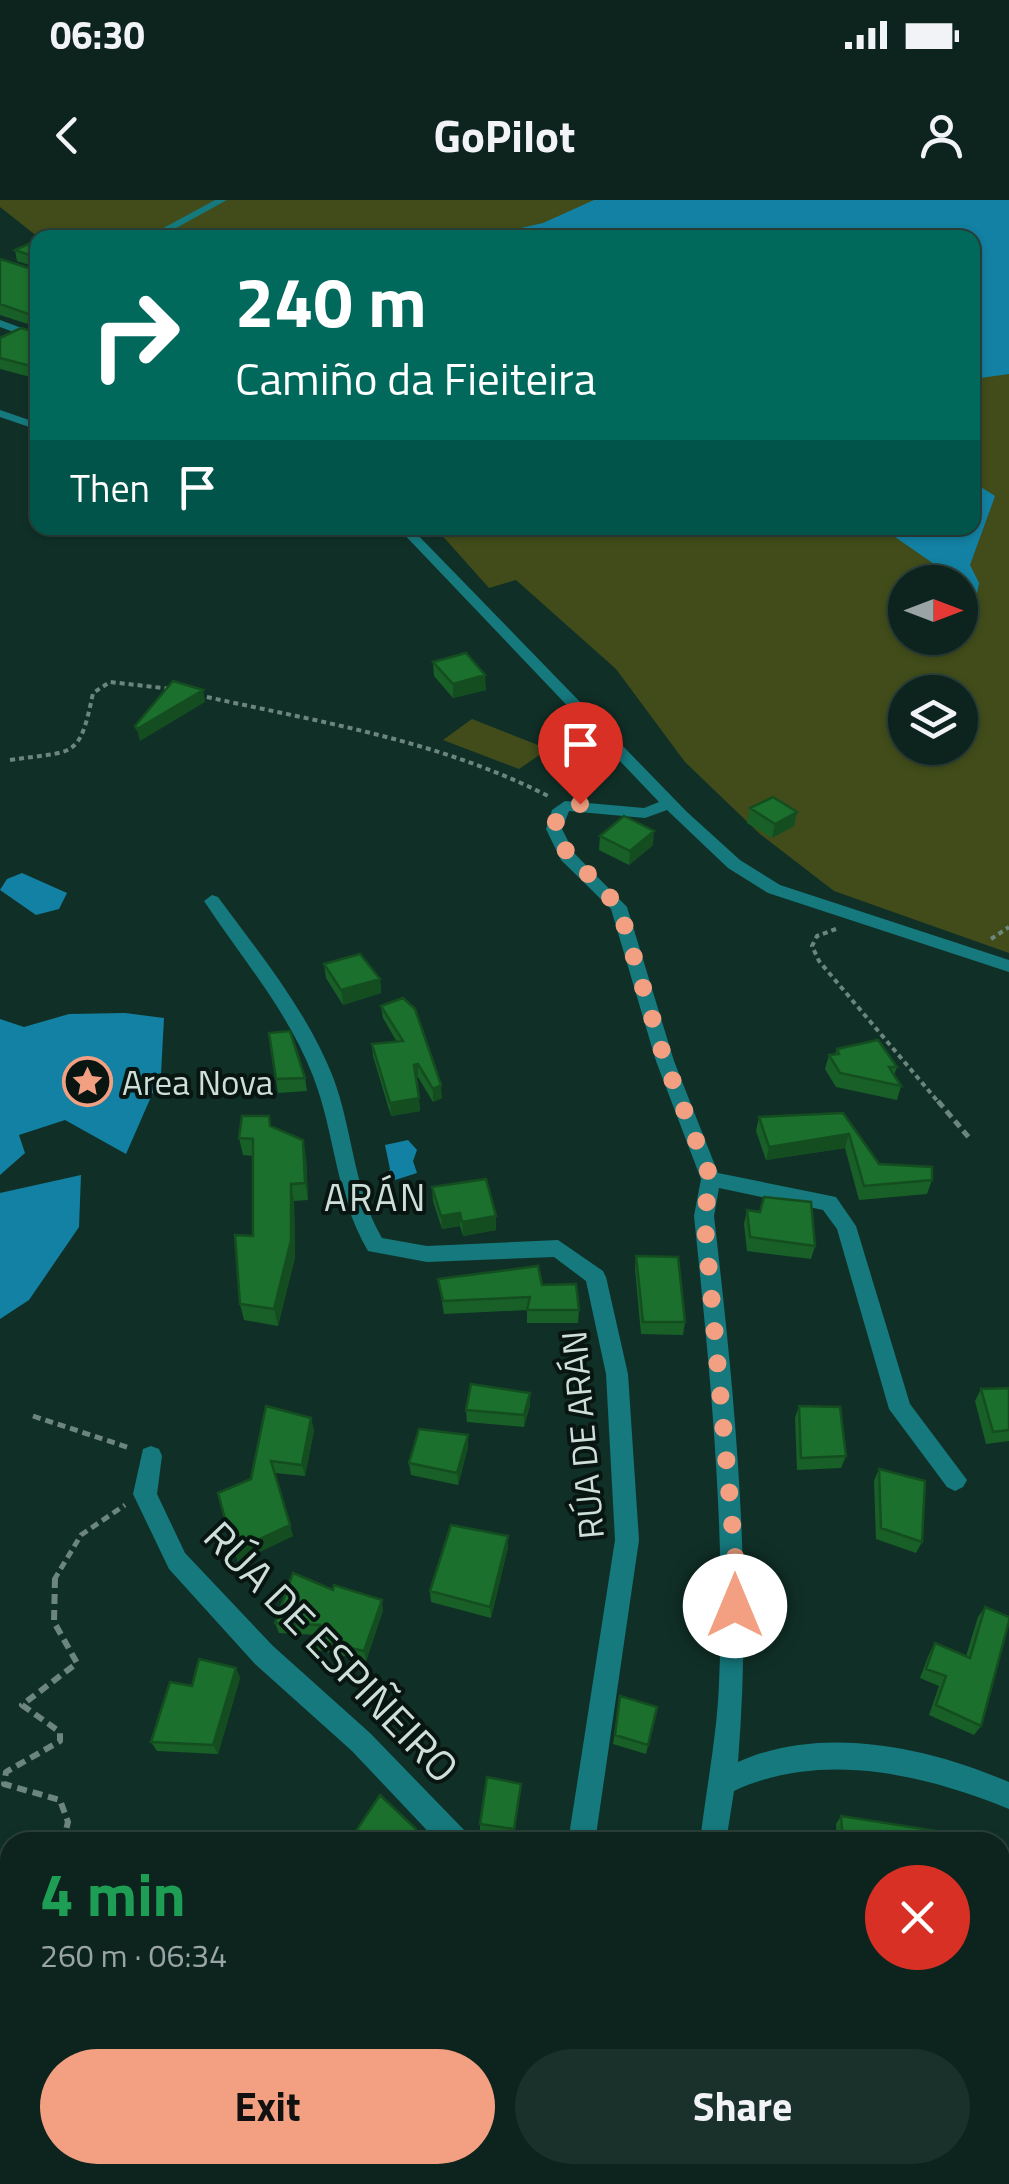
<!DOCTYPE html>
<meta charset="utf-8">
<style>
body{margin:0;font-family:"Titillium Web",sans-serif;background:#1a302a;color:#f1f3f6;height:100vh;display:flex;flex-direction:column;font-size:38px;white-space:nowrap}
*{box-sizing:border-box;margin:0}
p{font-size:32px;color:#9aa4a4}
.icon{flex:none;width:55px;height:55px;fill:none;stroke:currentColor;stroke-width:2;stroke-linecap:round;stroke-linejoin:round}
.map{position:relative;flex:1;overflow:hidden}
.side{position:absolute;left:0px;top:1632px;width:1010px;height:352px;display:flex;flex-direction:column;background:#0c241d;border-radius:30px 30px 0 0;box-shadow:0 2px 8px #0004,0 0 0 2px #2c413b}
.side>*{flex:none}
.hud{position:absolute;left:30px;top:30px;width:950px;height:305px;border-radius:20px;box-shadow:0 2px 8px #0004,0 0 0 2px #2c413b;background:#00695c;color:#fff;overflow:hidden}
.needle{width:65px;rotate:90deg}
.tools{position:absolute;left:888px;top:365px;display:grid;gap:20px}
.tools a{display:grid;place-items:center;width:90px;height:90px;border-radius:50%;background:#0c241d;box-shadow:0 2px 8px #0004,0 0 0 2px #2c413b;font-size:50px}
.pin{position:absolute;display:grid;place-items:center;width:85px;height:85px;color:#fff;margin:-102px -42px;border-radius:50% 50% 50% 0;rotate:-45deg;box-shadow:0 0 10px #0007}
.pin .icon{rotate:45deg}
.me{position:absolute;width:110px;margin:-55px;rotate:0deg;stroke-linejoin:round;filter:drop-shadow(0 0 8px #0008)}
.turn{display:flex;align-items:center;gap:35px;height:210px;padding:0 40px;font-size:45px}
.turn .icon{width:130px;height:130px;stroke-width:2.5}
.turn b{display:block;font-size:70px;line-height:85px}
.then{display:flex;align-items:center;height:95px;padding:0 40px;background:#0003;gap:20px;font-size:38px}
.round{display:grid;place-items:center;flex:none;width:105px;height:105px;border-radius:52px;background:#1a302a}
.headline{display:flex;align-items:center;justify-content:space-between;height:170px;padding:0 40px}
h1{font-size:60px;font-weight:700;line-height:75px;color:#1e9e55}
.primary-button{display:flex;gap:20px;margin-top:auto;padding:20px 40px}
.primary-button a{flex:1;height:115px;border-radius:60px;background:#f2a081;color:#111;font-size:40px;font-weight:700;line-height:115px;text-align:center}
.primary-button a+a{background:#1a302a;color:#f1f3f6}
.status{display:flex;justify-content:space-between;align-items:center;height:70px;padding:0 50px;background:#0c241d;direction:ltr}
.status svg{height:28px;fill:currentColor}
header{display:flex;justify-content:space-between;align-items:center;height:130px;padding:0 40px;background:#0c241d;font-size:45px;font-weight:700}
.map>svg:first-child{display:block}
</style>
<div class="status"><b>06:30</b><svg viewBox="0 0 49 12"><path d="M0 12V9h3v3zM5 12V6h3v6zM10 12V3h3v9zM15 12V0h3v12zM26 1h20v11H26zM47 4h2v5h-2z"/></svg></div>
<header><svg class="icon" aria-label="back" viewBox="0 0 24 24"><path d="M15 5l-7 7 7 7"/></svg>GoPilot<svg class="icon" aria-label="person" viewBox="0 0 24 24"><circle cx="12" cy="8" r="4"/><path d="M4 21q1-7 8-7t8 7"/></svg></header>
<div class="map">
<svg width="1009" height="1984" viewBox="0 0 1009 1984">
<rect width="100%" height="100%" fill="#103027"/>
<!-- green -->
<path fill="#414c1a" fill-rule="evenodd" d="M 0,0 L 619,0 L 537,38 L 38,37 L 0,7 Z
M 1009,173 L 1009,753 L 834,691 L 760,634 L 685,562 L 616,469 L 516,380 L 489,388 L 439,332 L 467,333 L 462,328 L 972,328 L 983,307 L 973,275 L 973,178 ZM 905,382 L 960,382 L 960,438 L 905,438 ZM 905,492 L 960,492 L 960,548 L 905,548 Z
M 472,519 L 548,549 L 519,569 L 443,540 Z"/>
<!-- water -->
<path fill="#1381a3" d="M 594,0 L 1009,0 L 1009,174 L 973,179 L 972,38 L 482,37 L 543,23 Z
M 973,282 L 995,296 L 970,365 L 979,383 L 976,399 L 960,382 L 882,328 L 972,328 Z
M 22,673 L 67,693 L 59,709 L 36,715 L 0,690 L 7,679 Z
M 125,813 L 164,818 L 161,874 L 126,954 L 65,920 L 19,935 L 25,953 L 0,975 L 0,819 L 24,827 L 69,814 Z
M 408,940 L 417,950 L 413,961 L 417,973 L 395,980 L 387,974 L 390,969 L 385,945 Z
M 81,975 L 79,1027 L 29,1100 L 0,1119 L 0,993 Z"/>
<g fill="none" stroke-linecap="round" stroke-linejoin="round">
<!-- path-far3 -->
<path stroke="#6c857d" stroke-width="2.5" stroke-dasharray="4 2.5" stroke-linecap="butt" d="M 194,35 L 216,38"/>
<!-- path-far2 -->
<path stroke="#6c857d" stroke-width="4" stroke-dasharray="5 4" stroke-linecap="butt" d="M 198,495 C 319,522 439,540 550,597
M 10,560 C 75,550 79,561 93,493 L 110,482 L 172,489
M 836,729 L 817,736 L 812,746 L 819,761 L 940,904
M 991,739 L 1009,727"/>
<!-- path-far1 -->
<path stroke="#6c857d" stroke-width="5" stroke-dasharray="8 5" stroke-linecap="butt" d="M 938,901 L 971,940
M 33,1216 L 130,1248
M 54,1380 L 81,1335 L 125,1305"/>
<!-- path -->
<path stroke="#6c857d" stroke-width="6" stroke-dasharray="10 6" stroke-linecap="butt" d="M 55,1378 L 54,1422 L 77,1463 L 22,1505 L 60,1532 L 60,1541 L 6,1572 L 4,1584 L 60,1600 L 68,1622 L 63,1642
M 0,1756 L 10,1740"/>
<!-- street -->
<path fill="#15797d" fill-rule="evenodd" d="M 215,0 L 227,0 L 158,38 L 145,38 Z
M 0,120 L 38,134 L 38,141 L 0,127 Z
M 0,210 L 38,223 L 38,230 L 0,217 Z
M 398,328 L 411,328 L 687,612 L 740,660 L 780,685 L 1009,760 L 1009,772 L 768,693 L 728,668 L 667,610 L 645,618 L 569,611 L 562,629 L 574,653 L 627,707 L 674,861 L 718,973 L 836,997 L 856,1026 L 910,1204 L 967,1280 L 963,1287 L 955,1291 L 947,1287 L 889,1209 L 837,1029 L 823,1010 L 719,988 L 714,1016 C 735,1198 753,1378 738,1562 C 822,1524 928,1547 1009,1582 L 1009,1609 C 923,1574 822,1550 734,1591 L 726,1642 L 700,1642 C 706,1589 717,1537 719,1483 C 726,1327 710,1171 694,1016 L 701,979 L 656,861 L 611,709 L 561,660 L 546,629 L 552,610 L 565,601 L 644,608 L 659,602 Z
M 212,695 L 218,697 C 260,754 307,811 333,877 C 353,930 353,988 382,1038 L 427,1046 L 558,1040 L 603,1071 L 606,1077 L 628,1174 L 639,1340 L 595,1642 L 568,1642 L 615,1340 L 606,1174 L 586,1081 L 554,1057 L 427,1062 L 368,1051 C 334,992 336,936 313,876 C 288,811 242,759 204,701 Z
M 151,1246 L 159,1249 L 162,1256 L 157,1294 L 185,1353 L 273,1446 L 370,1533 L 466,1632 L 469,1642 L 438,1642 L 352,1551 L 255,1464 L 169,1369 L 133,1294 L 143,1249 Z
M 354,1975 L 392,1975 L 395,1984 L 357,1984 Z
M 565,1975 L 597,1975 L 594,1984 L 562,1984 Z
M 669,1975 L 720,1975 L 723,1984 L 672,1984 Z"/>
</g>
<!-- wall -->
<path fill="#186027" d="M 38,42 L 38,68 L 17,61 L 15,50 Z
M 0,59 L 38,71 L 31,125 L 0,115 Z
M 38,130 L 38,179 L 0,169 L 0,138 L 37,132 Z
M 433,462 L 486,490 L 453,498 L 434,476 Z
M 750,608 L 797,612 L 794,626 L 772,638 L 747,623 Z
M 600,636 L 653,645 L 629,665 L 599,650 Z
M 324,764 L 380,779 L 381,793 L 343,805 L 326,778 Z
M 381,806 L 442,898 L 433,902 L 418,877 L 416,878 L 420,911 L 391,916 L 373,856 L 372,844 L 397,842 L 383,818 Z
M 269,833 L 305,878 L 307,891 L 278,893 Z
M 837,849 L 897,867 L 894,875 L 901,886 L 897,900 L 836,887 L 825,869 L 829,855 L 835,854 Z
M 843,913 L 879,964 L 932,980 L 927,994 L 859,1000 L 845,948 L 766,960 L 756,931 L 759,917 Z
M 269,916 L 271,926 L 306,957 L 308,1000 L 294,1001 L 295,1057 L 278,1126 L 244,1120 L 240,1104 L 253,1036 L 253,956 L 243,955 L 239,938 Z
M 432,987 L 496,1016 L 496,1030 L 463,1036 L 460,1026 L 442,1029 L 433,1001 Z
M 747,1010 L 815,1046 L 811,1059 L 747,1051 L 744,1024 Z
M 636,1056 L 685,1122 L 683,1135 L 641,1134 L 635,1069 Z
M 438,1079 L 542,1085 L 579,1110 L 578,1123 L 527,1123 L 527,1110 L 444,1114 Z
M 1009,1188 L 1009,1241 L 986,1244 L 975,1201 L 981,1189 Z
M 530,1205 L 524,1227 L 467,1222 L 466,1210 Z
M 266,1206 L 314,1230 L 305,1276 L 275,1273 L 293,1336 L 238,1362 L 234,1351 Z
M 799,1206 L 846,1256 L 841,1268 L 797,1270 L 795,1218 Z
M 468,1235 L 468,1247 L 458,1285 L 411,1275 L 409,1263 Z
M 879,1269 L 922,1342 L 916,1353 L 876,1339 L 874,1281 Z
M 508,1347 L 491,1418 L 431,1402 L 430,1391 Z
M 333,1390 L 383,1410 L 366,1461 L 318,1450 L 315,1440 L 317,1435 L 279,1433 L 275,1423 Z
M 985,1407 L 981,1526 L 974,1535 L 929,1515 L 939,1486 L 920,1478 L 929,1454 L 935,1443 L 966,1456 L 978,1417 Z
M 236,1468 L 240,1478 L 218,1554 L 157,1551 L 151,1542 L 192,1486 Z
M 620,1496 L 657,1507 L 646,1554 L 613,1544 Z
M 521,1584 L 514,1637 L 480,1632 L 480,1624 Z
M 841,1616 L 943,1642 L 837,1642 L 836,1624 Z
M 1000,1708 L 1009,1710 L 1009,1802 L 1000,1801 Z
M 1009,1883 L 1009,1940 L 1000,1940 L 1000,1884 Z"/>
<!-- shaded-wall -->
<path fill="#144e20" d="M 38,110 L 38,123 L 31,125 L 28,114 Z
M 485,475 L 486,490 L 453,498 L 453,484 Z
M 203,490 L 205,502 L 140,541 L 137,529 Z
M 797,612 L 794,626 L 772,638 L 775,624 Z
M 654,631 L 653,645 L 629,665 L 630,651 Z
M 380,779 L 381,793 L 343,805 L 341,790 Z
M 418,864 L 418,877 L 414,878 L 414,865 Z
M 441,885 L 442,898 L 433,902 L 433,889 Z
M 419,898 L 420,911 L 391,916 L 390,903 Z
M 849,934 L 845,948 L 766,960 L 769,947 Z
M 303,940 L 306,957 L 308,1000 L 305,983 Z
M 291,984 L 294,1001 L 295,1057 L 278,1126 L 274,1109 Z
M 460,1013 L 460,1026 L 442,1029 L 441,1016 Z
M 496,1016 L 496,1030 L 463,1036 L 462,1022 Z
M 530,1193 L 530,1205 L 524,1227 L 524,1215 Z
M 311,1218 L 314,1230 L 305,1276 L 302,1265 Z
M 468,1235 L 468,1247 L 458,1285 L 457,1273 Z
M 290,1325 L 293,1336 L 238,1362 L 234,1351 Z
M 508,1336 L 508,1347 L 491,1418 L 490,1407 Z
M 382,1400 L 383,1410 L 366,1461 L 364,1451 Z
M 236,1468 L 240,1478 L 218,1554 L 213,1545 Z
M 416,1629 L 418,1637 L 415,1642 L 410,1642 Z
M 125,1975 L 137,1975 L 133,1984 L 122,1984 Z"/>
<!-- building -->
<path fill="#1c702d" stroke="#144e20" stroke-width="2.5" d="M 35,41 L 38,42 L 38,58 L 15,50 Z
M 0,59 L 38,71 L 38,110 L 28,114 L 0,104 Z
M 21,128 L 37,132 L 38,130 L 38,168 L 0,158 L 0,138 Z
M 466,453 L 485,475 L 453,484 L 433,462 Z
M 173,481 L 203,490 L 137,529 L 135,526 Z
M 773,597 L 797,612 L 775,624 L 750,608 Z
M 624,616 L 654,631 L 630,651 L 600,636 Z
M 360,754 L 380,779 L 341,790 L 324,764 Z
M 403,798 L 415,809 L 441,885 L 433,889 L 418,864 L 414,865 L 419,898 L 390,903 L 372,844 L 403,841 L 381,806 Z
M 290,831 L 305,878 L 276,879 L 269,833 Z
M 878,840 L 897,867 L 889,867 L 901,886 L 840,873 L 829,855 L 839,854 L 837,849 Z
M 843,913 L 879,964 L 932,967 L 932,980 L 864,986 L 849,934 L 769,947 L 759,917 Z
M 242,916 L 269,916 L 270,926 L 303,940 L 305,983 L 291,984 L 291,1040 L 274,1109 L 240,1104 L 235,1035 L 253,1036 L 253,939 L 239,938 Z
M 486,979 L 496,1016 L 462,1022 L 460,1013 L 441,1016 L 432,987 Z
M 764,997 L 811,1002 L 815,1046 L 750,1037 L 747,1010 L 760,1012 Z
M 636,1056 L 678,1057 L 685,1122 L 643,1122 Z
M 538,1066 L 542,1085 L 576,1084 L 579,1110 L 527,1110 L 530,1097 L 443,1101 L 438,1079 Z
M 471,1184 L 530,1193 L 524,1215 L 466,1210 Z
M 1009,1188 L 1009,1230 L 993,1232 L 981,1189 Z
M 266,1206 L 311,1218 L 302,1265 L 271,1261 L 290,1325 L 234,1351 L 218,1293 L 251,1279 Z
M 799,1206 L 840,1207 L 846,1256 L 801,1258 Z
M 419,1229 L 468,1235 L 457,1273 L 409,1263 Z
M 879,1269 L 925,1281 L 922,1342 L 881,1328 Z
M 451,1325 L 508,1336 L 490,1407 L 430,1391 Z
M 293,1373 L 333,1390 L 334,1385 L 382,1400 L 364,1451 L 315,1440 L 320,1425 L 275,1423 Z
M 985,1407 L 1009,1417 L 1009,1421 L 981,1526 L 936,1505 L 946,1476 L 926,1469 L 935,1443 L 970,1458 Z
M 199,1459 L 236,1468 L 213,1545 L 151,1542 L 170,1482 L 192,1486 Z
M 620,1496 L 657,1507 L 648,1545 L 615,1535 Z
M 487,1577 L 521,1584 L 514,1629 L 480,1624 Z
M 380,1595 L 416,1629 L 410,1642 L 360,1642 L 352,1637 Z
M 841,1616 L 943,1632 L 943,1642 L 843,1642 Z
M 1000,1708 L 1009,1710 L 1009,1796 L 1000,1795 Z
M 1009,1883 L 1009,1935 L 1000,1936 L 1000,1884 Z
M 37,1975 L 125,1975 L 122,1984 L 58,1984 Z
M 212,1975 L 228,1975 L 234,1979 L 233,1984 L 208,1984 Z"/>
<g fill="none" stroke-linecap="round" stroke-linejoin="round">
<!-- route -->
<path stroke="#f2a081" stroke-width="18" stroke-dasharray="0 32.4" d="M 580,604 L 558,614 L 554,629 L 557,641 L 619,707 L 665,861 L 711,979 L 704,1016 L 736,1366 L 735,1406"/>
</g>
<!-- icons -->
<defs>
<symbol id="sight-ring" viewBox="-11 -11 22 22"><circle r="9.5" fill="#081511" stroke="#f2a081" stroke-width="1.5"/><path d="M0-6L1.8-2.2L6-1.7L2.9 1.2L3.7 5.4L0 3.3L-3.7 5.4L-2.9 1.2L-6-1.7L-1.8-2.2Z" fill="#f2a081"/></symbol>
</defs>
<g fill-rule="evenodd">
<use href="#sight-ring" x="60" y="854" width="55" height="55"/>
</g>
<g text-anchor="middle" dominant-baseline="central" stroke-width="8" stroke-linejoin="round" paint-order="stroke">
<!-- poi labels -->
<g font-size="35" fill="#cedfd9" stroke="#081511" text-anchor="start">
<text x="122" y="882">Area Nova</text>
</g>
<!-- street labels -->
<g font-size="35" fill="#cedfd9" stroke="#081511">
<text transform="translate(582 1235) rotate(-95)">RÚA DE ARÁN</text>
</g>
<!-- neighbourhood labels -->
<g font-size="38" letter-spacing="2.5" fill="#cedfd9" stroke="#081511">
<text x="376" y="997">ARÁN</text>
</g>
<!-- near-street labels -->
<g font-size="42" fill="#cedfd9" stroke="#081511">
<text transform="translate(332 1451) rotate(46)">RÚA DE ESPIÑEIRO</text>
</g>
</g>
</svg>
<div class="tools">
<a><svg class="needle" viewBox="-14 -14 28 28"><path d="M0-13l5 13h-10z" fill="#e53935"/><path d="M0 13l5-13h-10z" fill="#9aa4a4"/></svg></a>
<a><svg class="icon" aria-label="layers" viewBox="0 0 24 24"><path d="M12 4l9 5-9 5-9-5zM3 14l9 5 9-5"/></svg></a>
</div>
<div class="pin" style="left:580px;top:604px;background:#d93025"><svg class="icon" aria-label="arrive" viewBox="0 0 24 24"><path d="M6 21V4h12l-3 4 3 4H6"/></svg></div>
<svg class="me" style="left:735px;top:1406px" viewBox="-20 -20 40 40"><circle r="19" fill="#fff"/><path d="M0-13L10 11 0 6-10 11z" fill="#f2a081"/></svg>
<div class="hud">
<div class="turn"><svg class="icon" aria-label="right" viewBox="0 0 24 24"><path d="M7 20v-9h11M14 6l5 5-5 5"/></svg><div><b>240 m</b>Camiño da Fieiteira</div></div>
<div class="then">Then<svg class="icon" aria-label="arrive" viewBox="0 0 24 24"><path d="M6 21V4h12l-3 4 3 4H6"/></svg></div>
</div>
<section class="side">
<div class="headline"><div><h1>4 min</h1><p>260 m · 06:34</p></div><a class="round" style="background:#d93025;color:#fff"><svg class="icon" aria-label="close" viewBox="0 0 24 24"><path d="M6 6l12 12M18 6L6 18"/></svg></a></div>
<div class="primary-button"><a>Exit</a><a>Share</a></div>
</section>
</div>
